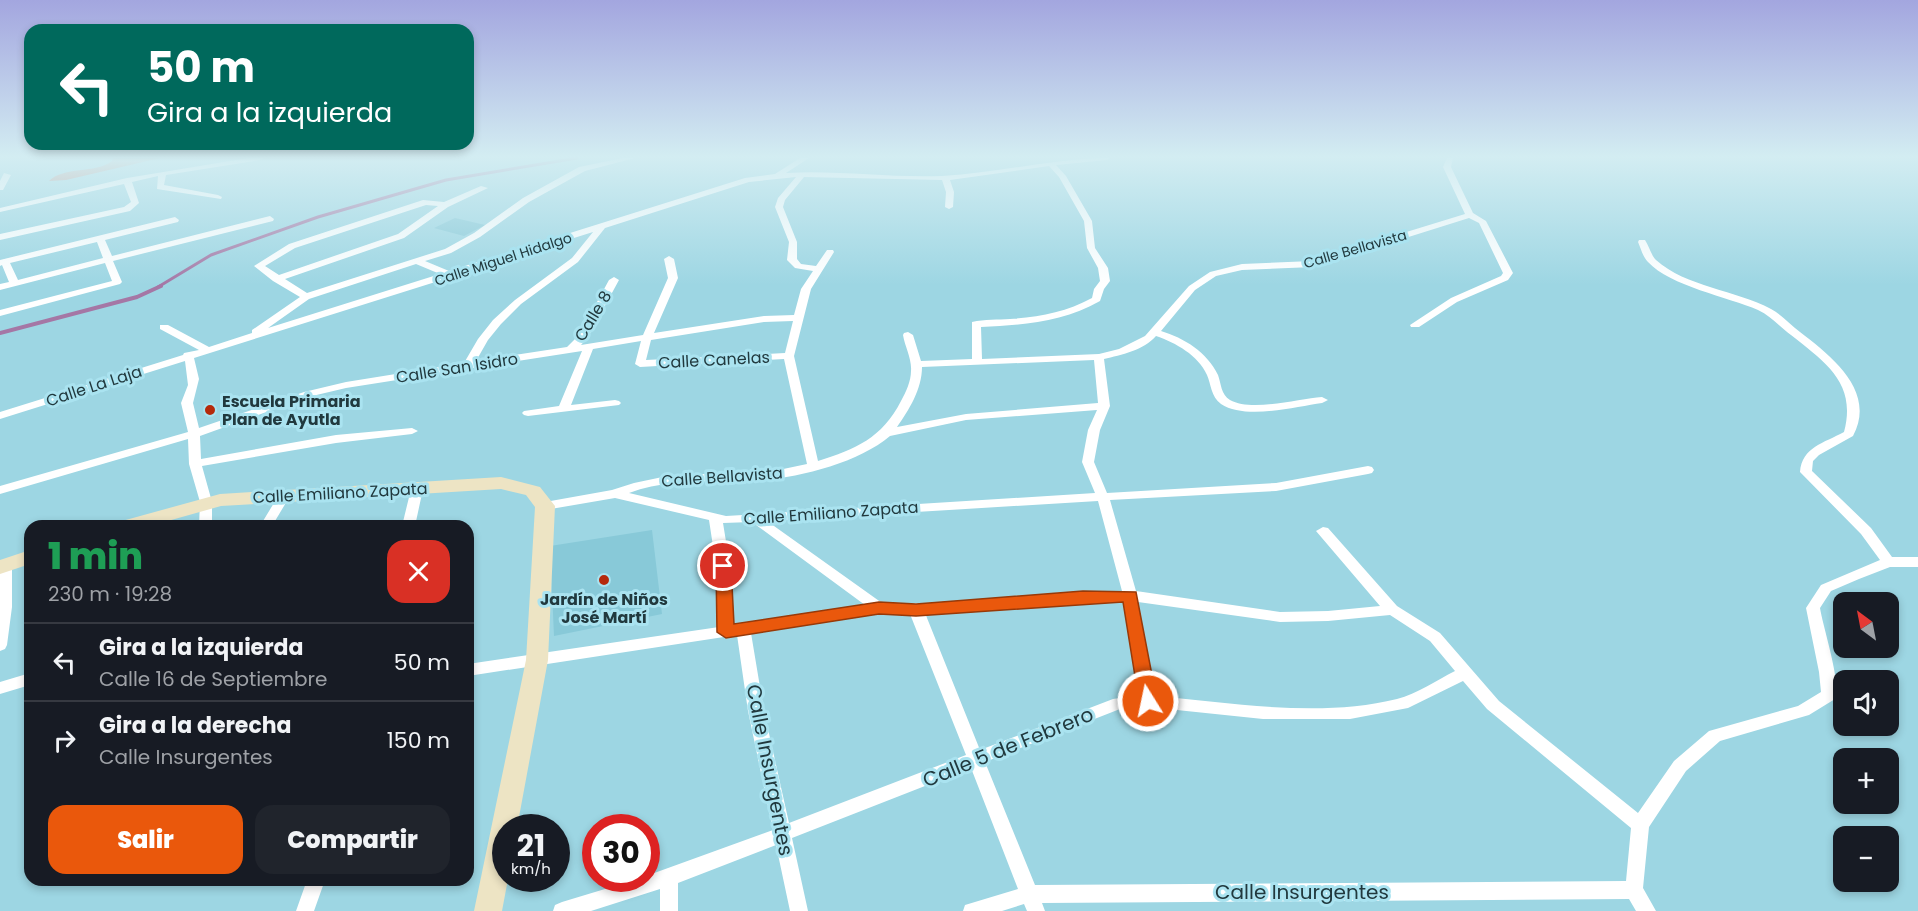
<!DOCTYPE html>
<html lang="es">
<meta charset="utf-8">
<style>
body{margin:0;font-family:Poppins,sans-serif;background:#20242c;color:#f1f3f6;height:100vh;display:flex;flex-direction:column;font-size:22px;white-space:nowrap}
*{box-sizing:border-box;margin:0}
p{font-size:20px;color:#9ea1a6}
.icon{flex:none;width:33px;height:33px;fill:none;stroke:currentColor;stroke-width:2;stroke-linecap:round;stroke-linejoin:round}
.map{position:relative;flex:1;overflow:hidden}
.panel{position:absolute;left:24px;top:520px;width:450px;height:366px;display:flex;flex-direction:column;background:#171b24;border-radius:18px;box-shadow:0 3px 9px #0003}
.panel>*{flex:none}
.banner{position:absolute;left:24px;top:24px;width:450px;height:126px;border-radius:18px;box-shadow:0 3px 9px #0003;background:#00695c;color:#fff;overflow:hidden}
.needle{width:39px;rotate:328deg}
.controls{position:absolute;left:1833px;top:592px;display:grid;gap:12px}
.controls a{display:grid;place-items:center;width:66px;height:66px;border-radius:12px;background:#171b24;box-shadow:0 3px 9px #0003;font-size:30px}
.speed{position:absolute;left:492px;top:814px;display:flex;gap:12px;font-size:30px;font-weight:700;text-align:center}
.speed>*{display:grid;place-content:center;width:78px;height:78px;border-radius:50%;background:#171b24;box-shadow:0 3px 9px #0003;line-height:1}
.speed small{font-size:15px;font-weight:400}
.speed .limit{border:9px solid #d22;background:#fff;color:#111}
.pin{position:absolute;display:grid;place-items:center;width:51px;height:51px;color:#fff;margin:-26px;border:3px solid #fff;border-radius:50%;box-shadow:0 2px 6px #0007}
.me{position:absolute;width:66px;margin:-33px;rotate:350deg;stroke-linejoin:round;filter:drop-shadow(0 0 4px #0008)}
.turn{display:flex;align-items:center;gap:21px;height:126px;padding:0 24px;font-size:27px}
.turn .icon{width:78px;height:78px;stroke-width:2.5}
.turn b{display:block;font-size:42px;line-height:51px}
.round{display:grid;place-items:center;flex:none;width:63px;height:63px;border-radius:18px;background:#20242c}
.summary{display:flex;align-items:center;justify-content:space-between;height:102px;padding:0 24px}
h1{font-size:36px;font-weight:800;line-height:45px;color:#1e9e55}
.action{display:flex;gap:12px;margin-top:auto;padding:12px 24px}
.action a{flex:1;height:69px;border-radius:18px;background:#ea580c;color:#fff;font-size:24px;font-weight:800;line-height:69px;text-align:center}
.action a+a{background:#20242c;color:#f1f3f6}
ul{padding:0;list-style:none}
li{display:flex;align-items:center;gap:18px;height:78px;padding:0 24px;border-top:2px solid #363941}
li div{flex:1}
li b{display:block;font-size:22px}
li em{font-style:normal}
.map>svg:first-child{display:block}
</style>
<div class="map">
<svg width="1918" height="911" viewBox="0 0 1918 911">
<rect width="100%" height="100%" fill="#9dd6e3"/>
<!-- built -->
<path fill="#88c9d8" d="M 455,218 L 485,225 L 464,236 L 434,228 Z
M 652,530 L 662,614 L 554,636 L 550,546 Z"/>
<!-- green -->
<path fill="#c68c80" d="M 113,158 L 160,158 L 66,180 L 49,181 C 64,166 95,174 112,161 Z"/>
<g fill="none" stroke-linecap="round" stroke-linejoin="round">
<!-- stream-far1 -->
<path stroke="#a577a5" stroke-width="3" d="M 158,287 L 211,255 L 318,217 L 446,180 L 577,158"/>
<!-- stream -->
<path stroke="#a577a5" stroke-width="4" d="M 0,333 L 137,297 L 161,286"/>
<!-- street -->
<path fill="#fff" fill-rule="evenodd" d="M 248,158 L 264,158 L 260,160 L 166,175 L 164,185 L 218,195 L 222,197 L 221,199 L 157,189 L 158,176 L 132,182 L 139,203 L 130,211 L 0,240 L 0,234 L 124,207 L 131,202 L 124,184 L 0,212 L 0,208 L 127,178 Z
M 623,158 L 635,158 L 585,171 L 529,202 L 480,237 L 451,253 L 425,261 L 449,271 L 745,178 L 775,174 L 800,158 L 809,158 L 786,173 C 838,170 890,178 942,176 C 999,173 1054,158 1110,158 L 1107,160 L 1056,165 L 1066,176 L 1092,221 L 1095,248 L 1108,268 L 1110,281 L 1104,289 L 1100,301 C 1063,322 1023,325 981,327 L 982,359 L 1099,354 L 1119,349 L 1145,336 L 1189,286 L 1210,272 L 1242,264 L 1312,261 L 1465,214 L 1443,167 L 1447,158 L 1453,158 L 1451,167 L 1473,213 L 1486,221 L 1513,273 L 1508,280 L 1457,302 L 1419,327 L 1411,327 L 1410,325 L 1451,298 L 1501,276 L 1503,273 L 1479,223 L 1469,218 L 1313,267 L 1242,270 L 1216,276 L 1195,290 L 1161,331 C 1184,338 1207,352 1218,375 C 1221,383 1221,395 1230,400 C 1251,412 1298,399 1322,397 L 1328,400 L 1322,403 C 1295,407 1245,420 1221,404 C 1211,397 1211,384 1207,375 C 1198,355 1176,343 1156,336 C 1144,350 1121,355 1104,359 L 1110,406 L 1100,430 L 1094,462 L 1107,493 L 1276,483 L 1368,466 L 1372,467 L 1374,470 L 1372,473 L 1368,474 L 1276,491 L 1110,500 L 1136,591 L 1280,612 L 1328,611 L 1380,606 L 1316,531 L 1323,527 L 1328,528 L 1397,606 L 1440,633 L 1499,701 L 1638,813 L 1674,761 L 1709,731 L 1798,706 L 1821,692 L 1819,672 L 1806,608 L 1821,585 L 1880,560 L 1861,534 L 1800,472 C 1802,447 1824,443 1844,432 C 1857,383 1826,363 1791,335 C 1780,327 1771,316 1758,310 C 1728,297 1670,286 1648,262 C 1643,257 1641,249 1638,242 L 1639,240 L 1645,240 C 1649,246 1651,255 1656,260 C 1686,287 1736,290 1771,309 C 1782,315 1790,325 1800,332 C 1831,356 1877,391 1853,436 L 1819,455 L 1813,461 L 1812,471 L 1871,528 L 1892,557 L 1918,557 L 1918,567 L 1890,567 L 1859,579 L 1831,591 L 1820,608 C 1823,627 1842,685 1835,699 L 1809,715 L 1720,741 L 1686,771 L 1649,827 L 1643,888 L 1656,911 L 1636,911 L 1629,899 L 1042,903 L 1045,911 L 1027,911 L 1024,904 L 1002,911 L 963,911 L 965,905 L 1018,889 L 971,768 L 792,838 L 808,911 L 790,911 L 776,845 L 678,883 L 678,911 L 660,911 L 660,889 L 591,911 L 553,911 L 555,905 L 562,902 L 638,879 L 646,879 L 646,876 L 773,830 L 748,711 L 737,635 L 468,676 L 468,664 L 719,627 L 716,566 L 709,520 L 615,498 L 545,510 L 539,506 L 545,502 L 612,490 L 634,483 L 672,475 L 769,472 L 807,464 L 784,359 L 640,367 L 635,364 L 641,341 L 593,349 L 571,405 L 615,400 L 619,401 L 621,403 L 619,405 L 528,416 L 524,415 L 522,413 L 524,411 L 559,406 L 582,351 L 346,388 L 308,397 L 200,436 L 201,459 L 336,435 L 412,428 L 418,431 L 412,434 L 336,443 L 202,466 L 212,502 L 212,526 L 199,526 L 200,502 L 189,464 L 188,439 L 0,494 L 0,486 L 188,432 L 181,403 L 188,385 L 185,361 L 0,419 L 0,412 L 183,355 L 184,353 L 199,350 L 160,329 L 160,325 L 168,325 L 209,347 L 252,333 L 252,330 L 300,297 L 273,281 L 254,266 L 289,244 L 423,200 L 444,202 L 481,186 L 488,188 L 448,207 L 404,238 L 285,279 L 307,293 L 445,249 L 474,233 L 523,198 L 579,167 ZM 1049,166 L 1059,177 L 1084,221 L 1087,248 L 1098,268 L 1100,281 L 1094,289 L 1092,298 C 1066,312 1040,317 1010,319 C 998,320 985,319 972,322 L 972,359 L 921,361 L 913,335 L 908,332 L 904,333 L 903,335 C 905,347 912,359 911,371 C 911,381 906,392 901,401 C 882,438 856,449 818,461 L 794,356 L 811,289 L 834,252 L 833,250 L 827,250 L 816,266 L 801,264 L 797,259 L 797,242 L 783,207 L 785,200 L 804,177 L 942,180 L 946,192 L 945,207 L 949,209 L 953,207 L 954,192 L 950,180 ZM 796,177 L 778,198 L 775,207 L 789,242 L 787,260 L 795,268 L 813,271 L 801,289 L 794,315 L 764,316 L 654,333 L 678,278 L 674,259 L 669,256 L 664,259 L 668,278 L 643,335 L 581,345 L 588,337 L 619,280 L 614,277 L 609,280 L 579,335 L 567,347 L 476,361 L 488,340 L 501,324 L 521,304 L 578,262 L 605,228 L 749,182 ZM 426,205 L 438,206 L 398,234 L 279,275 L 265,266 L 295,248 ZM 593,232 L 572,258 L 515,300 L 493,320 L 478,339 L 464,363 L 346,382 L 304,392 L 199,428 L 193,403 L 199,379 L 194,358 L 448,278 L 455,278 L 456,275 ZM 416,264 L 440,274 L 268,328 L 309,299 ZM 793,321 L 785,353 L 646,360 L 651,340 L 764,322 ZM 1094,360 L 1098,403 L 966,414 L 897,427 C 909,410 922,389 922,367 ZM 1097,410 L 1088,430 L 1082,462 L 1095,493 L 726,516 L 629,493 C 668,478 710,482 752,481 C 794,479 857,464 890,436 L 966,420 ZM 1098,501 L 1122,591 L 1067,592 L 942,603 L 882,603 L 767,521 ZM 752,522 L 865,605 L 733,625 L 730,566 L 723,523 ZM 1124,601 L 1139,695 L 1113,699 L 980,750 L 925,613 L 1067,602 ZM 1138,602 L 1280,622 L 1328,621 L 1390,615 L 1430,641 L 1455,671 C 1437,680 1417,694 1397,699 C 1321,718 1232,703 1155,696 ZM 879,613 L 910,614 L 966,755 L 789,823 L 764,711 L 751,633 ZM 1463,681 L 1487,709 L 1631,828 L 1626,881 L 1035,885 L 985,762 L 1120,709 L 1148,707 L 1263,719 L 1350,719 L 1408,708 Z
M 4,173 L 11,175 L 3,190 L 0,190 L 0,181 Z
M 270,216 L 274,219 L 273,221 L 113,261 L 122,282 L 120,284 L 0,316 L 0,310 L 112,281 L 105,263 L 0,290 L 0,284 L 9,282 L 2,265 L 0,266 L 0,260 L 175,217 L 179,220 L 178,222 L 105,240 L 112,256 ZM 97,242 L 103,258 L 18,280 L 10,263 Z
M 417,485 L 423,489 L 415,526 L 402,526 L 411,489 Z
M 284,492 L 290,496 L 272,526 L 260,526 L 280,493 Z
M 5,560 L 10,562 L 12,565 L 12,607 L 7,645 L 5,649 L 0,651 L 0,562 Z
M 30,673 L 30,685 L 0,694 L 0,682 Z
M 307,880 L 325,880 L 314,911 L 296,911 Z"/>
<!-- secondary -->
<path fill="#ede4c4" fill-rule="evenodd" d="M 501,477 L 540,487 L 555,506 L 548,660 L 517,828 L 506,828 L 506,879 L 508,879 L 502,911 L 474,911 L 526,660 L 535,507 L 526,495 L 501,489 L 221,506 L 150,526 L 119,526 L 122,521 L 220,494 Z
M 30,550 L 30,564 L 0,574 L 0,560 Z"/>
</g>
<!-- sky -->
<linearGradient id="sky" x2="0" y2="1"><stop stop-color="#a3a6df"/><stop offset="0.55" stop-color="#d3edf2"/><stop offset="1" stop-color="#d3edf2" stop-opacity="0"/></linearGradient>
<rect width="1918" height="285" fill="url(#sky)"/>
<!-- route -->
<path fill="#ea580c" stroke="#983908" stroke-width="1.5" d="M 723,561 L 731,566 L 734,624 L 879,602 L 916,604 L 1083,591 L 1136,592 L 1157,701 L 1155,706 L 1142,706 L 1139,701 L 1123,602 L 916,616 L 879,614 L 726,638 L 717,632 L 716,566 Z"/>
<!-- markers -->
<g fill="#b5290b" stroke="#aae3f0" stroke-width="2">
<circle cx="210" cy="410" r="6"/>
<circle cx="604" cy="580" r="6"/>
</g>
<g text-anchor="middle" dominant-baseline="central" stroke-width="6" stroke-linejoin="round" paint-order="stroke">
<!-- far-street labels -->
<g font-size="14" fill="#21393e" stroke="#aae3f0">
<text transform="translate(1355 249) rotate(-16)">Calle Bellavista</text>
<text transform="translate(503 259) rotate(-18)">Calle Miguel Hidalgo</text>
</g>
<!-- street labels -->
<g font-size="16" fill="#21393e" stroke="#aae3f0">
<text transform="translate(593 316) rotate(-59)">Calle 8</text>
<text transform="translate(714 360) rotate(-3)">Calle Canelas</text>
<text transform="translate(457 368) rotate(-9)">Calle San Isidro</text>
<text transform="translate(94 386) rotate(-18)">Calle La Laja</text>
<text transform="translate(722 477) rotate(-4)">Calle Bellavista</text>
<text transform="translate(340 493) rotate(-3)">Calle Emiliano Zapata</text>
<text transform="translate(831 513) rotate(-4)">Calle Emiliano Zapata</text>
</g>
<!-- poi labels -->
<g font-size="16" font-weight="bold" fill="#21393e" stroke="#aae3f0" text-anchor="start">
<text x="222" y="401">Escuela Primaria<tspan x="222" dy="18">Plan de Ayutla</tspan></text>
<text x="604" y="599" text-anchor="middle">Jardín de Niños<tspan x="604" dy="18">José Martí</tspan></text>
</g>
<!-- near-street labels -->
<g font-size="20" fill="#21393e" stroke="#aae3f0">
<text transform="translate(1008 747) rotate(-22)">Calle 5 de Febrero</text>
<text transform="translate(770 770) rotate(79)">Calle Insurgentes</text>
<text x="1302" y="892">Calle Insurgentes</text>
</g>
</g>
</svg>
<div class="controls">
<a><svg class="needle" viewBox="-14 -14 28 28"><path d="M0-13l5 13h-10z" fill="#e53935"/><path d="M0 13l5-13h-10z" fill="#9ea1a6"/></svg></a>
<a><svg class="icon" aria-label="sound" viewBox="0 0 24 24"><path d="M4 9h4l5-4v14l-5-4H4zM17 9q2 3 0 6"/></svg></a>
<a>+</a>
<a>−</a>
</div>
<div class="speed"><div>21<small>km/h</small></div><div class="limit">30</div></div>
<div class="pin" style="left:723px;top:566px;background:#d93025"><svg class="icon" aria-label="arrive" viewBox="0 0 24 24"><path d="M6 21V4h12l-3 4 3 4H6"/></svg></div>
<svg class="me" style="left:1148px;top:701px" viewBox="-20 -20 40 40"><circle r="17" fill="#ea580c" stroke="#fff" stroke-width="3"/><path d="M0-11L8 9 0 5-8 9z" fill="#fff"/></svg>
<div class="banner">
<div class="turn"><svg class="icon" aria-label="left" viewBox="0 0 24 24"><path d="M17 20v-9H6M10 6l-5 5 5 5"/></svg><div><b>50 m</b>Gira a la izquierda</div></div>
</div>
<section class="panel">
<div class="summary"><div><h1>1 min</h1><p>230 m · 19:28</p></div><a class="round" style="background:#d93025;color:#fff"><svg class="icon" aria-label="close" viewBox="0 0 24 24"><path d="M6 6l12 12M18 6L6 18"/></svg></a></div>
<ul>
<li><svg class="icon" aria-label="left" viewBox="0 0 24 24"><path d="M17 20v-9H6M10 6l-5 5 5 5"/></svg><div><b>Gira a la izquierda</b><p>Calle 16 de Septiembre</p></div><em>50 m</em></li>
<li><svg class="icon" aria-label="right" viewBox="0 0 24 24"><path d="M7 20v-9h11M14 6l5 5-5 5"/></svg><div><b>Gira a la derecha</b><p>Calle Insurgentes</p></div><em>150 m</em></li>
</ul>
<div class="action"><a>Salir</a><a>Compartir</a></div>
</section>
</div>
